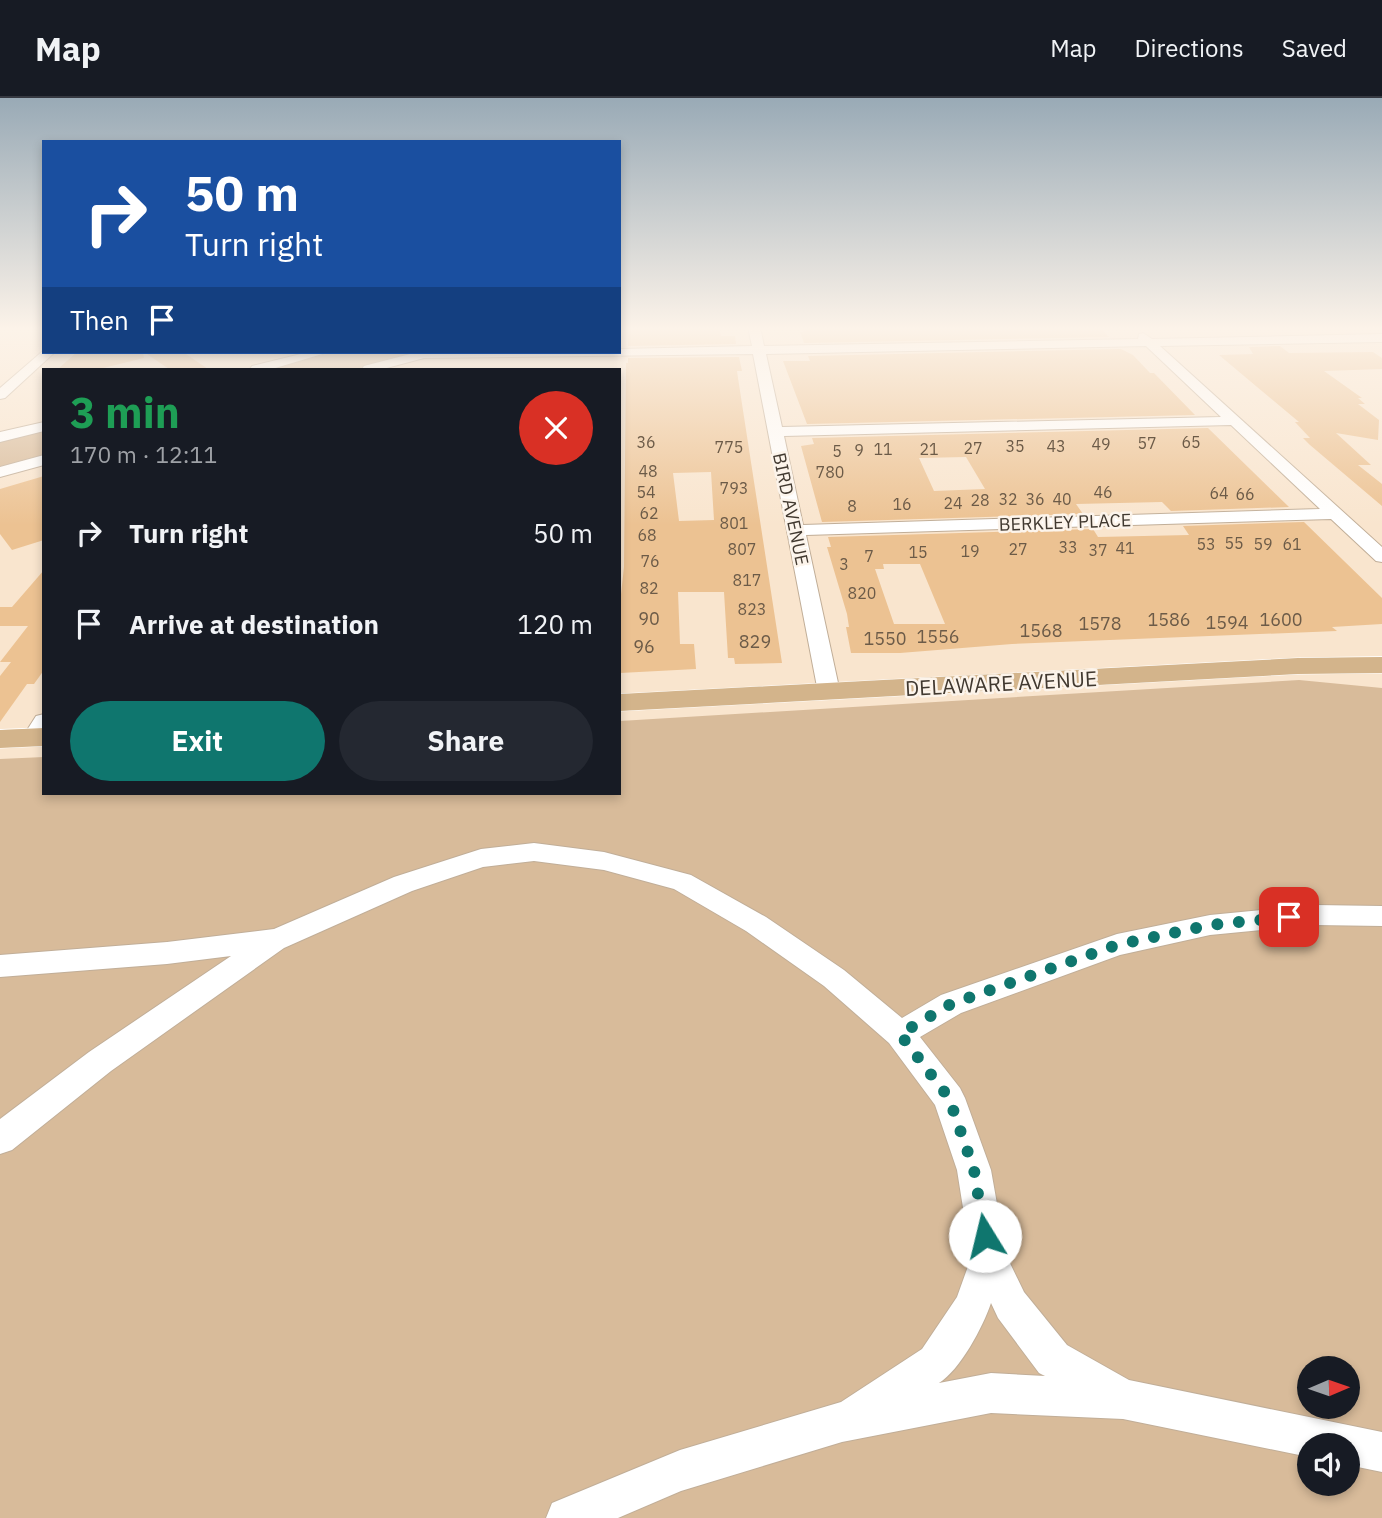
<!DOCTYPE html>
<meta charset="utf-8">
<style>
body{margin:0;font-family:"IBM Plex Sans",sans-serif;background:#242831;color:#f1f3f6;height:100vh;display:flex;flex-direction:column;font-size:26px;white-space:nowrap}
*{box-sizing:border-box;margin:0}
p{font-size:23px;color:#9ea1a6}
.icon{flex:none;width:38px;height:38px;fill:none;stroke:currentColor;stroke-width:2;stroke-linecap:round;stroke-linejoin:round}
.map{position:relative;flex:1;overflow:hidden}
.side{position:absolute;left:42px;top:270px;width:579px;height:427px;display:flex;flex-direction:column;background:#171b24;border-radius:0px;box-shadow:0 4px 10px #0003}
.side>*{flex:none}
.banner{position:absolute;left:42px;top:42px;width:579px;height:214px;border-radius:0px;box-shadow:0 4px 10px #0003;background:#1a4fa0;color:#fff;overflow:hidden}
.needle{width:46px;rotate:88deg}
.fabs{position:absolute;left:1297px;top:1258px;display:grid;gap:14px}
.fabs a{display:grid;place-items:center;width:63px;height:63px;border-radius:50%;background:#171b24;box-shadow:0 4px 10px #0003;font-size:35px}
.pin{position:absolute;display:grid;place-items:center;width:60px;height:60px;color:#fff;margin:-30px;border-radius:14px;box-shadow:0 4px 10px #0006}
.me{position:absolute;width:77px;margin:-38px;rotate:351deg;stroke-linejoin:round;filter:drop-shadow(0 0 5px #0008)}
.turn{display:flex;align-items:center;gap:24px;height:147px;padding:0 28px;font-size:32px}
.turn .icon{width:91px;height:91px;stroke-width:2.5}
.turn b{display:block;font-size:49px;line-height:60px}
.then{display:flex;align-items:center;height:66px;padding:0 28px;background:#0003;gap:14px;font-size:26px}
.round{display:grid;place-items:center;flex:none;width:74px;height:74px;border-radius:37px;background:#242831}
.overview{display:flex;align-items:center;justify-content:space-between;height:119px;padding:0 28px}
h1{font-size:42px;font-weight:700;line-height:52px;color:#1e9e55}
.cta{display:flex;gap:14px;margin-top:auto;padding:14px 28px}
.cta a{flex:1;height:80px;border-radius:42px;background:#0f766e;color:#fff;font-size:28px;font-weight:700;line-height:80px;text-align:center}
.cta a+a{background:#242831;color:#f1f3f6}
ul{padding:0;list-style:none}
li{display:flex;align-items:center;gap:21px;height:91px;padding:0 28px}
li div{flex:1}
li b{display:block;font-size:26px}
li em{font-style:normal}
header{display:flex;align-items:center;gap:42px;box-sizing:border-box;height:98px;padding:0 35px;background:#171b24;border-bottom:2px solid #363941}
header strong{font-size:33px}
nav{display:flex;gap:38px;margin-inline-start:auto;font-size:24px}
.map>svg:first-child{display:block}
</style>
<header>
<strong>Map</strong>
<nav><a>Map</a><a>Directions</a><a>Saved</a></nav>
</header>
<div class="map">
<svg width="1382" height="1420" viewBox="0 0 1382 1420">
<rect width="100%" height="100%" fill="#f9e5ce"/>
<!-- green -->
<path fill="#d8bb9a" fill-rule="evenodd" d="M 334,254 L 420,254 L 357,271 L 269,271 Z
M 44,332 L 44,358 L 0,370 L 0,343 Z
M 1299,582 L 1382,590 L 1382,1420 L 0,1420 L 0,661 L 44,659 L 44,695 L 620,695 L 620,623 ZM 1309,1270 L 1348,1270 L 1348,1309 L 1309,1309 ZM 1309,1348 L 1348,1348 L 1348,1386 L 1309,1386 Z"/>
<!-- building -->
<path fill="#ecc292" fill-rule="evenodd" d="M 629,229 L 719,229 L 721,238 L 735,238 L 736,246 L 628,248 Z
M 1100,229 L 1109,239 L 804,245 L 800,234 L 804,234 L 802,230 Z
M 1280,248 L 1289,255 L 1373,254 L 1382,260 L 1382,271 L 1324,273 L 1362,300 L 1358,300 L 1365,306 L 1358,306 L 1379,322 L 1378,342 L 1336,335 L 1371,367 L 1358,367 L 1382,386 L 1382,408 L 1310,347 L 1303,340 L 1310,340 L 1295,324 L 1299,324 L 1219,257 L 1253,256 L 1249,249 Z
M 1121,251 L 1133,257 L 1150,275 L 1154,275 L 1195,317 L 807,326 L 783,263 L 810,263 L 808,258 Z
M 77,254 L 143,254 L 144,260 L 99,271 L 58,271 Z
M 144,254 L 183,254 L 208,271 L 169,271 Z
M 739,259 L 742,273 L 737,273 L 738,280 L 782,565 L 735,566 L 734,560 L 728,560 L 724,494 L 678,494 L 680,546 L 694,546 L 696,571 L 620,575 L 621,496 L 624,469 L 626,265 L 628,265 L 628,260 ZM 711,374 L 714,422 L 679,423 L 673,375 Z
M 1208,330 L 1289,409 L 1171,413 L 1162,404 L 1076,406 L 1083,416 L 822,424 L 801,348 L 814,346 L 812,340 ZM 966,359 L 985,391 L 934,393 L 919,360 Z
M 44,378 L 44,442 L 12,452 L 0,436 L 0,391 Z
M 1304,424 L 1382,500 L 1382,526 L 1332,529 L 1337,533 L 1012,546 L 900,555 L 851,555 L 846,529 L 849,529 L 847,516 L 827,449 L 831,449 L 828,439 L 1093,431 L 1098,439 L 1189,437 L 1183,428 ZM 883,466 L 920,466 L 945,526 L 894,526 L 875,471 L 884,471 Z
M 44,472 L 44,572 L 34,586 L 27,586 L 0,624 L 0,578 L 11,564 L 0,564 L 28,528 L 0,528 L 0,509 L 12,509 Z"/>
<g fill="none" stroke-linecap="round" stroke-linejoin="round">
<defs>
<path id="minor" d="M 748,229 L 760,229 L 764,248 L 1138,241 L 1139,236 L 1143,235 L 1152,241 L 1382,236 L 1382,244 L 1160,248 L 1382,449 L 1382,464 L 1376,463 L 1331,421 L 806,437 L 840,594 L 837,599 L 821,599 L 818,594 L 753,256 L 424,260 L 383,271 L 362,271 L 364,268 L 418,254 L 620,254 L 620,251 L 752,248 ZM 1146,248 L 1221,319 L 782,329 L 766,256 ZM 1231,327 L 1320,411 L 803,427 L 784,338 Z
M 44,252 L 55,254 L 5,300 L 0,301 L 0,290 Z
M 309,254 L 329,254 L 272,271 L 250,271 L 252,268 Z
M 44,324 L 44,333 L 0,344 L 0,334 Z
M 44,357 L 44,367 L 0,379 L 0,369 Z
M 44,616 L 44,641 L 41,645 L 33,647 L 25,645 L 22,640 L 36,618 Z
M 534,745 L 604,754 L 691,777 L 766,819 L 844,872 L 902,920 L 941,897 L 1117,836 L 1210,817 L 1315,807 L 1382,808 L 1382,828 L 1315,827 L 1210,837 L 1120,857 L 961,915 L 920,939 L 960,990 L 965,1000 L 991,1072 L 1006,1157 L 1024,1194 L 1067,1247 L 1129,1282 L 1382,1334 L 1382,1374 L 1348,1367 L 1348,1348 L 1309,1348 L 1309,1359 L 1123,1321 L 991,1315 L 842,1344 L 681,1393 L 618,1420 L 546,1420 L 552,1405 L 680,1352 L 841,1304 L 922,1251 L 957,1199 L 971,1160 L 957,1072 L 935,1007 L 889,945 L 824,888 L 746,833 L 674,791 L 604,772 L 534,763 L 483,769 L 412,793 L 284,850 L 111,973 L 12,1052 L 0,1056 L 0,1021 L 89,954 L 231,858 L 167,866 L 0,879 L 0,857 L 167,844 L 274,831 L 394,779 L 481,751 ZM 991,1205 L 998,1220 L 1039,1275 L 1045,1278 L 991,1275 L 939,1285 C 960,1272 983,1229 991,1205 Z"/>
<path id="major" d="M 1382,559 L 1382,575 L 1298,576 L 620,613 L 620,596 L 1298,560 Z
M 44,630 L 44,648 L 0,650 L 0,632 Z"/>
</defs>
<!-- minor casing -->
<use href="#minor" stroke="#c1ae98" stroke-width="2"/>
<!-- major casing -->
<use href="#major" stroke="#fff" stroke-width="1"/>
<!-- minor -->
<use href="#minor" fill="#fff" fill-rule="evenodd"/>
<!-- major -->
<use href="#major" fill="#d3b48b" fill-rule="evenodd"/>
</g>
<!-- sky -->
<linearGradient id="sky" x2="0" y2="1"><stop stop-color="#99aab6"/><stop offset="0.54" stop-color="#fcf3e9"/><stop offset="1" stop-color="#fcf3e9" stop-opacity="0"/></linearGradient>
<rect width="1382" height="427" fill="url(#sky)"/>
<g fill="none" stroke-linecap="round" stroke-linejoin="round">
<!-- route -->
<path stroke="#0f766e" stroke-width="12" stroke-dasharray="0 21.6" d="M 985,1138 L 974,1072 L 949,1000 L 900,936 L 951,906 L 1117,847 L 1210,827 L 1289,819"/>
</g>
<g text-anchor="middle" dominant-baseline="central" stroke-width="5" stroke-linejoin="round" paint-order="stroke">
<!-- far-number labels -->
<g font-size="16" fill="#6c5b48">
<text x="646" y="344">36</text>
<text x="1191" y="344">65</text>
<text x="1147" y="345">57</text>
<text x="1101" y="346">49</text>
<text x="1015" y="348">35</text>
<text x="1056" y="348">43</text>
<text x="729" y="349">775</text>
<text x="973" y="350">27</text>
<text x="883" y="351">11</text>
<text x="929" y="351">21</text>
<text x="859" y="352">9</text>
<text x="837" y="353">5</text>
<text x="648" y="373">48</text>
<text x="830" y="374">780</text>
<text x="734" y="390">793</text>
<text x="646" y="394">54</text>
<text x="1103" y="394">46</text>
<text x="1219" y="395">64</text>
<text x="1245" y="396">66</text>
<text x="1008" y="401">32</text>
<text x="1035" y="401">36</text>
<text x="1062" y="401">40</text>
<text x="980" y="402">28</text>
<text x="953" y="405">24</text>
<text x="902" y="406">16</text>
<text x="852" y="408">8</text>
<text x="649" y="415">62</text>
<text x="734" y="425">801</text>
<text x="647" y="437">68</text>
<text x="1234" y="445">55</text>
<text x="1206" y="446">53</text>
<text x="1263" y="446">59</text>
<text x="1292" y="446">61</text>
<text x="1068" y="449">33</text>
<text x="1125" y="450">41</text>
<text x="742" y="451">807</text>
<text x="1018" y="451">27</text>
<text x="1098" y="452">37</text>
<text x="970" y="453">19</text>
<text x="918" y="454">15</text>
<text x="869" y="458">7</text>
<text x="650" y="463">76</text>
<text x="844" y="466">3</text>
<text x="747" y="482">817</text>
<text x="649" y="490">82</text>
<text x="862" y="495">820</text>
<text x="752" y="511">823</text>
</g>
<!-- far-street labels -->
<g font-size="18" fill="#413930" stroke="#fcf4eb">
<text transform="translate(791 411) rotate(78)">BIRD AVENUE</text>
<text transform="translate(1065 424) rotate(-2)">BERKLEY PLACE</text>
</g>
<!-- number labels -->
<g font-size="18" fill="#6c5b48">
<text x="649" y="520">90</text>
<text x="1169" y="521">1586</text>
<text x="1281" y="521">1600</text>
<text x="1227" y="524">1594</text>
<text x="1100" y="525">1578</text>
<text x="1041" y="532">1568</text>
<text x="938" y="538">1556</text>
<text x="885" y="540">1550</text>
<text x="755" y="543">829</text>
<text x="644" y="548">96</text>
</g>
<!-- street labels -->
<g font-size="21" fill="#413930" stroke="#fcf4eb">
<text transform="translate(1001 585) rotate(-3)">DELAWARE AVENUE</text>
</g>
</g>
</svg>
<div class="fabs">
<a><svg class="needle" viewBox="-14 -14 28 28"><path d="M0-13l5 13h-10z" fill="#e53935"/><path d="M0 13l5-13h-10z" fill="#9ea1a6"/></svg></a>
<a><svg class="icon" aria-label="sound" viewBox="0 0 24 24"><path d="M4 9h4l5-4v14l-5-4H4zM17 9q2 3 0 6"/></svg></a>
</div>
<div class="pin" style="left:1289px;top:819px;background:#d93025"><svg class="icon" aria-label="arrive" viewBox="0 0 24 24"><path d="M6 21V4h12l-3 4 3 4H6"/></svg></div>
<svg class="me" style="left:985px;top:1138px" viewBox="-20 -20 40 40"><circle r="19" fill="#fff"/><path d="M0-13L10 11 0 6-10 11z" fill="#0f766e"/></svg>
<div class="banner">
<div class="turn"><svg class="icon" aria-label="right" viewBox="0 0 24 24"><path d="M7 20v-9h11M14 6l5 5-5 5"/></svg><div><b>50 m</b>Turn right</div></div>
<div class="then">Then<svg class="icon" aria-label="arrive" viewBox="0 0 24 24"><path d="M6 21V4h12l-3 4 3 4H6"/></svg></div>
</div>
<section class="side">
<div class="overview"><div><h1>3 min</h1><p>170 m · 12:11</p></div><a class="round" style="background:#d93025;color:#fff"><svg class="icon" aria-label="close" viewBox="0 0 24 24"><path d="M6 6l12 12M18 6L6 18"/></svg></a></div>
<ul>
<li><svg class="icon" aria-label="right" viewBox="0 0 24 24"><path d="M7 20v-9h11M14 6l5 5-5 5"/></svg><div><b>Turn right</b></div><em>50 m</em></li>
<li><svg class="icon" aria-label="arrive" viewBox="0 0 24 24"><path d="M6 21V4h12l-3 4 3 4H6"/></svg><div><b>Arrive at destination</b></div><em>120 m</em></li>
</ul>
<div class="cta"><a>Exit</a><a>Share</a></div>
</section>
</div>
